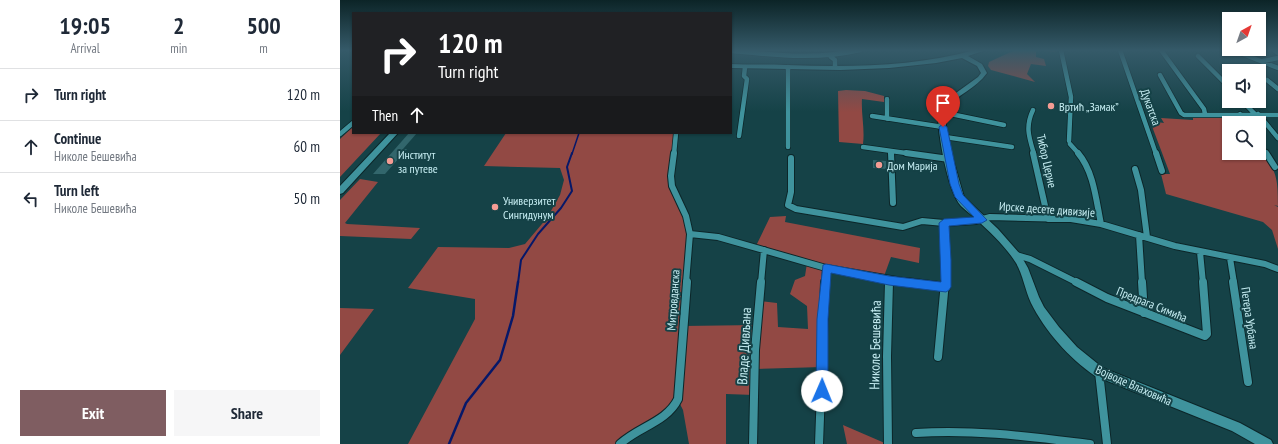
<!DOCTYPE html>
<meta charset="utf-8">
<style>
body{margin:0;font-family:"PT Sans Narrow",sans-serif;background:#f6f6f7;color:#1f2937;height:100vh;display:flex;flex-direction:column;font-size:15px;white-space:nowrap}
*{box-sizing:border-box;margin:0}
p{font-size:13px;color:#747a83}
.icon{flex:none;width:22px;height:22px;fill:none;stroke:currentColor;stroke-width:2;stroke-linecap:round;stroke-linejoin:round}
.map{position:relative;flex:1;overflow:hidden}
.side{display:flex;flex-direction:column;background:#fff;width:340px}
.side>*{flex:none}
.top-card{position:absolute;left:12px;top:12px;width:380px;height:122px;border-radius:0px;box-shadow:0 1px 3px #0004;background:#202124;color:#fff;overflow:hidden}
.needle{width:26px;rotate:40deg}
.fabs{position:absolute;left:882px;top:12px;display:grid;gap:8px}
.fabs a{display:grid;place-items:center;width:44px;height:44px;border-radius:0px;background:#fff;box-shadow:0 1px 3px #0004;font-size:20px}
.pin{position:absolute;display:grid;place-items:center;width:34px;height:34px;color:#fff;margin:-41px -17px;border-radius:50% 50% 50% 0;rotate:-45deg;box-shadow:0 0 4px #0007}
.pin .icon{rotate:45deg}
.me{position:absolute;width:44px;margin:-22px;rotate:1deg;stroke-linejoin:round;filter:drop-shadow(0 0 3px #0008)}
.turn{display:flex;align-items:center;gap:14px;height:84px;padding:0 20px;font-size:18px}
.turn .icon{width:52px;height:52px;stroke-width:2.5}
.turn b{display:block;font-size:28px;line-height:34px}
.then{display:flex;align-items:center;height:38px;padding:0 20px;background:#0003;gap:8px;font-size:15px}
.eta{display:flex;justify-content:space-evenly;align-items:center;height:68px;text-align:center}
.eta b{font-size:24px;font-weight:800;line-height:28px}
.action{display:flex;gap:8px;margin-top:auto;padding:8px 20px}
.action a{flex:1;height:46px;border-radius:0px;background:#7f5d61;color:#fff;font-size:16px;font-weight:800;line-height:46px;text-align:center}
.action a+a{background:#f6f6f7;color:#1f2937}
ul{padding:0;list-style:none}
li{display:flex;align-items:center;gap:12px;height:52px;padding:0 20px;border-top:1px solid #e0e1e3}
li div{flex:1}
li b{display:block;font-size:15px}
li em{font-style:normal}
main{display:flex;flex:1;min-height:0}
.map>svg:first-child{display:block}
</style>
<main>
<section class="side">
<div class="eta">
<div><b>19:05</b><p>Arrival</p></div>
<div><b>2</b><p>min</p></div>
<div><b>500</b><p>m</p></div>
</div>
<ul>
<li><svg class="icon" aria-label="right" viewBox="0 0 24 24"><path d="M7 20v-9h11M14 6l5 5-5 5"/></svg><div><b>Turn right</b></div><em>120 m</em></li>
<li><svg class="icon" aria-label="ahead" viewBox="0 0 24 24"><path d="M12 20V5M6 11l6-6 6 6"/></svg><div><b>Continue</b><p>Николе Бешевића</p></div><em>60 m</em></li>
<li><svg class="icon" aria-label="left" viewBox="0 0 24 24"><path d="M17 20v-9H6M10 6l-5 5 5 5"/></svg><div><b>Turn left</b><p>Николе Бешевића</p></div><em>50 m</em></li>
</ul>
<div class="action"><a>Exit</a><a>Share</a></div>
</section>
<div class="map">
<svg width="938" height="444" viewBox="0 0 938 444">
<rect width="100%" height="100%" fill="#154247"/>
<!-- green -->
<path fill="#924944" d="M 675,50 L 716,50 L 715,52 L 696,50 L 696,57 L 704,59 L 706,66 L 691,64 L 687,74 L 695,82 L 651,70 L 648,66 L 649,62 Z
M 506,90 L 525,91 L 544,96 L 544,102 L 522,99 C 521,114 525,129 523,144 L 499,142 L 498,91 Z
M 897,115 L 903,123 L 889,123 L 889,153 L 919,153 L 919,147 C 936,172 938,175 938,206 L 934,205 L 938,207 L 938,249 L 932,230 L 923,222 L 826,194 L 821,174 L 830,174 L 810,121 L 824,123 L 821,118 L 853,120 L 853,116 Z
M 13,127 L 13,133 L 41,133 L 0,177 L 0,139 Z
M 166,133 L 337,133 L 331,176 L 348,222 L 343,326 L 417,325 L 419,301 L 437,303 L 438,327 L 468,329 L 467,306 L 450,294 L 455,280 L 465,276 L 467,263 L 415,248 L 430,217 L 446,216 L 445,222 L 580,248 L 579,263 L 551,257 L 543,279 L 486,268 L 483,367 L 414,369 L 414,395 L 386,394 L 386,444 L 349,444 L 343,410 L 338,400 L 337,403 L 280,444 L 68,444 L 135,319 L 135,299 L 68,288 L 98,247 L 169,248 L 185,244 L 207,218 L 220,195 L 224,180 L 220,168 L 144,166 Z
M 20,179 L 38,182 L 5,223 L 7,224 L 80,228 L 71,239 L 0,236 L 0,200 Z
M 0,308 L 34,309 L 0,355 Z
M 503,425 L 547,444 L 507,444 Z"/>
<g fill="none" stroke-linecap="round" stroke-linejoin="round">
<!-- stream-far2 -->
<path stroke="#061869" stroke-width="1.5" d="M 232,154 L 239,133"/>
<!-- stream-far1 -->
<path stroke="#061869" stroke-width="2" d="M 178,283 L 181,260 L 198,234 L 221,208 L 232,191 L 227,167 L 232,153"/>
<!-- stream -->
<path stroke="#061869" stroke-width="2.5" d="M 109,444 L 126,403 L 160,360 L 173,316 L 178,282"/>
</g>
<!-- building -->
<path fill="#32666c" d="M 69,133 L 77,133 L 63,149 L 67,149 L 45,174 L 33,174 Z
M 533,160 L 546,161 L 546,169 L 533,168 Z"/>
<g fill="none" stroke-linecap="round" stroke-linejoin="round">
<defs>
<path id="street-far2" d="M 721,50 L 731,97 L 729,141
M 780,50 L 816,154
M 821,50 L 864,109 L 865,114
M 893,50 L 938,68
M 934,50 L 938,53
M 391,51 C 435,55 477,60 520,50
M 858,56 L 889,87
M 491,57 L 495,60 L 495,67
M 923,61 L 938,58
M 448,67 L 448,147
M 820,75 L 841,113 L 844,115 L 938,115
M 927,80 L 938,89
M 547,99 L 547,119
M 902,101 L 915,114
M 693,110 C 685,127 689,137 694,154
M 601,112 L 664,125
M 900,114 L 906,123
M 918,114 L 938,138
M 532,116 L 603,127
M 0,134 L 13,123
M 399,136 L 407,79 L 404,76 L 405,67
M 605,137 L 672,147
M 919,143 L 926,154
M 730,144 L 739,154
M 523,147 L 573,154
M 551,151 L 551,154
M 334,154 L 336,133"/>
<path id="street-far1" d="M 334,153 L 331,176 L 332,186 L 346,216 L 350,234 L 346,283
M 551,153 L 553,203
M 566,153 L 609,159
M 693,153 L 708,219
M 738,153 C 754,172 756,200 761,224
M 816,153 L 822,171
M 926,153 L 935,167
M 451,158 L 451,192 L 448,205 L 456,209 L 563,227 L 582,221 L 604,223 L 636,221 L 650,217 L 731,219 L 761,224 L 835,246 L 925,264 L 938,269
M 795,169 L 801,190 L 807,237
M 604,223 L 606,257 L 605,283
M 350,234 L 378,237 L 486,268 L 574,283
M 799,235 L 802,283
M 860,252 L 863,283
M 676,255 L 690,259 L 738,283
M 890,258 L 894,283
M 421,283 L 424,250
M 485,283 L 486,268
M 549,283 L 549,280"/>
<path id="street" d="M 566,282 L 606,287
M 736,282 L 767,298 L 865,336 L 867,334 L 863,282
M 802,282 L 804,313
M 893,282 L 908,382
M 598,357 L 605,282
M 759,372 L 767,444
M 576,433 C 635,429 692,437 750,444
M 280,444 C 298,427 327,422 338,399 L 347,282
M 413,444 L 415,350 L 421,282
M 479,444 L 485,282
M 548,444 L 547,356 L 549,282"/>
<path id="secondary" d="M 635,50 L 646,50 L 628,56 L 642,64 L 647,73 C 636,89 617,94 606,109 L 606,126 L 611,152 L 624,197 L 658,229 L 680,254 L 688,268 L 699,297 L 704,307 L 719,327 L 737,347 L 763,368 L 900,423 L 931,440 L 933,444 L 915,444 L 892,431 L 755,376 C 729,358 705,331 691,303 C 685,290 683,275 676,263 C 666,247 651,233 637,220 C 632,215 626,211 621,206 C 607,190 597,131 598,109 L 609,98 L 638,77 L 641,73 L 637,66 L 622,58 L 596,63 L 549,68 L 500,70 L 391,68 L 391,64 C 409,65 428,64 446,65 C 510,67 574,67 635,50 Z
M 50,133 L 58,133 L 3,193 L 0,194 L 0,186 Z"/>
</defs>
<!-- street-far2 casing -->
<use href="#street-far2" stroke="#0c2629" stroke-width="6"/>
<!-- street-far1 casing -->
<use href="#street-far1" stroke="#0c2629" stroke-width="8"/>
<!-- street casing -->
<use href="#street" stroke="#0c2629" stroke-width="10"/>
<!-- secondary casing -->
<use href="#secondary" stroke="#0c2629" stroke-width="2"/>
<!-- street-far2 -->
<use href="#street-far2" stroke="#3f939d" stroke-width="4.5"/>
<!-- street-far1 -->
<use href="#street-far1" stroke="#3f939d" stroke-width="6"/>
<!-- street -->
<use href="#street" stroke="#3f939d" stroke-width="8"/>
<!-- secondary -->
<use href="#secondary" fill="#3f939d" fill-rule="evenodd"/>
</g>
<!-- sky -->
<linearGradient id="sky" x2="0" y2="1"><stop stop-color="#0c2427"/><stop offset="0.45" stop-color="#355a69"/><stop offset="1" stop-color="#355a69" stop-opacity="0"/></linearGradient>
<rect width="938" height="112" fill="url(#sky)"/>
<!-- route -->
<path fill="#1a73e8" stroke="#114b97" d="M 603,124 L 607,127 L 619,184 L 623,195 L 647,220 L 642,223 L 609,226 L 611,260 L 611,287 L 609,290 L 606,292 L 549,285 L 491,273 L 488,319 L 488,391 L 486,395 L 482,397 L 478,395 L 476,391 L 477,319 L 483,265 L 486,264 L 549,276 L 601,282 L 599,223 L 604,219 L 634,217 L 615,197 L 610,184 L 599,127 Z"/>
<!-- markers -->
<g fill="#f59c94" stroke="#154247" stroke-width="1.5">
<circle cx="711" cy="106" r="4"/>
<circle cx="50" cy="161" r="4"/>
<circle cx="539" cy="165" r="4"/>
<circle cx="155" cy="207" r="4"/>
</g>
<g text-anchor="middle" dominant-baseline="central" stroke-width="4" stroke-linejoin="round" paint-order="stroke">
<!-- poi labels -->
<g font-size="12" fill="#c6edf2" stroke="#154247" text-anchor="start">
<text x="719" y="106">Вртић „Замак”</text>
<text x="58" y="154">Институт<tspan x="58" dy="14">за путеве</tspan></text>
<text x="547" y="165">Дом Марија</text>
<text x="163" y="200">Универзитет<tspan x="163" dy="14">Сингидунум</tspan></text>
</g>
<!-- street labels -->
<g font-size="12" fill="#c6edf2" stroke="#154247">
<text transform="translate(811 107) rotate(70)">Дукатска</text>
<text transform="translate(707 161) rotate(77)">Тибор Церне</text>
<text transform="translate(707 209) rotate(4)">Ирске десете дивизије</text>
<text transform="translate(333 300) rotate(-86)">Митровданска</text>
<text transform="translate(812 304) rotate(22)">Предрага Симића</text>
<text transform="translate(910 318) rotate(82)">Петера Урбана</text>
<text transform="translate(794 385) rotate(24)">Војводе Влаховића</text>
</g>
<!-- near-street labels -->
<g font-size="14" fill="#c6edf2" stroke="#154247">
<text transform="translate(535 345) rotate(-89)">Николе Бешевића</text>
<text transform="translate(404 346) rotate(-87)">Владе Дивљана</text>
</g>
</g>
</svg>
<div class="fabs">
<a><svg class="needle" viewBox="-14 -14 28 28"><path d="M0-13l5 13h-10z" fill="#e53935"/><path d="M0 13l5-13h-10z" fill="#747a83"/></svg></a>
<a><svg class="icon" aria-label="sound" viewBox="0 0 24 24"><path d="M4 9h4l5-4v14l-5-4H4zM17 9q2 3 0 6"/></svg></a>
<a><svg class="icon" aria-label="search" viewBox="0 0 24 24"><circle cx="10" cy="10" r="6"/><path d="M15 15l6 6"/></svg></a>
</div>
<div class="pin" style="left:603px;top:127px;background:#d93025"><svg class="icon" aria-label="arrive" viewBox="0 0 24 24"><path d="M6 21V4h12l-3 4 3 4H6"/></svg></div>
<svg class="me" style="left:482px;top:391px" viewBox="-20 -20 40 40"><circle r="19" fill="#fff"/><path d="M0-13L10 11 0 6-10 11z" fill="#1a73e8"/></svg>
<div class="top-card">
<div class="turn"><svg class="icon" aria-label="right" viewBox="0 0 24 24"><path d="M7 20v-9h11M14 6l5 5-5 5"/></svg><div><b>120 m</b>Turn right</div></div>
<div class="then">Then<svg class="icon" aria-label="ahead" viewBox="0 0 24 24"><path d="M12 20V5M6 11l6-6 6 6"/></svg></div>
</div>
</div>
</main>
